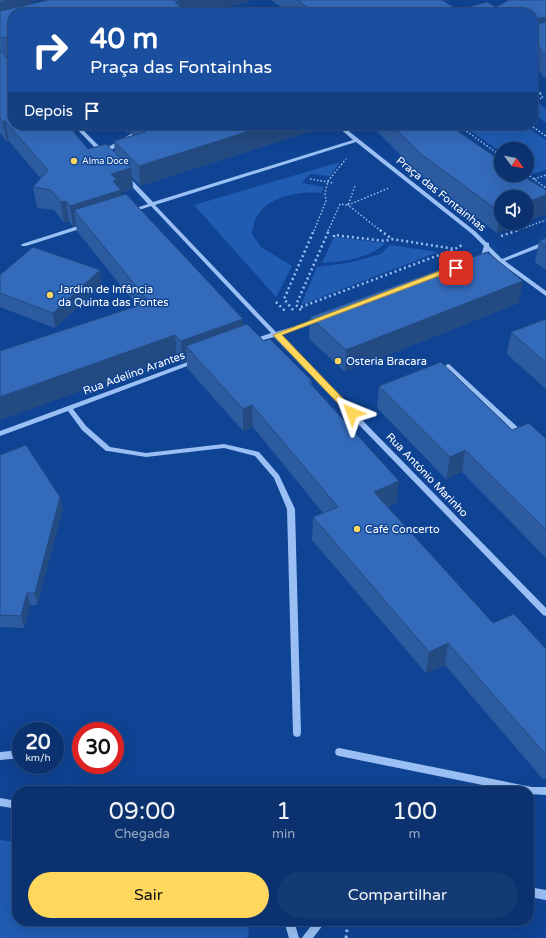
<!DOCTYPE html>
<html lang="pt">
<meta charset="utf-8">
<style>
body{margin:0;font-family:"Varela Round",sans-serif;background:#143a73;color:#f1f3f6;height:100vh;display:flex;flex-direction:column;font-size:15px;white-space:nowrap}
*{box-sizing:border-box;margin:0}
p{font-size:13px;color:#9aaac2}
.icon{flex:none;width:22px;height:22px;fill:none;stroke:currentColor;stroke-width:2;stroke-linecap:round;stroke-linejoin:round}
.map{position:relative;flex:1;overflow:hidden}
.drawer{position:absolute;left:12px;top:786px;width:522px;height:140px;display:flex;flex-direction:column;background:#0b326e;border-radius:16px;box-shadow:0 4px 16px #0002,0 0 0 1px #2b4d81}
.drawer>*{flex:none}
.hud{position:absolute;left:8px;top:8px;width:530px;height:122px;border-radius:16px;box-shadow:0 4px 16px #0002,0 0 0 1px #2b4d81;background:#1a4fa0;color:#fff;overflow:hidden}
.needle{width:26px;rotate:122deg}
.fabs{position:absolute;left:494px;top:142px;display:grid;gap:8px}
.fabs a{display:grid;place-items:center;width:40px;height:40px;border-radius:50%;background:#0b326e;box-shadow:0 4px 16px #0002,0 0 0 1px #2b4d81;font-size:20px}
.speed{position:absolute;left:12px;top:722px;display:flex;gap:8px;font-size:20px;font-weight:700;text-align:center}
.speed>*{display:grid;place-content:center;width:52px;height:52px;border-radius:50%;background:#0b326e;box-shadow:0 4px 16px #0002,0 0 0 1px #2b4d81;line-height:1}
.speed small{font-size:10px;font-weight:400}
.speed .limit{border:6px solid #d22;background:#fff;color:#111}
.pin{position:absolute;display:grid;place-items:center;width:34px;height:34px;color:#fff;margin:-17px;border-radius:8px;box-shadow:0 2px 6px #0006}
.me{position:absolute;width:44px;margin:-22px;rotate:316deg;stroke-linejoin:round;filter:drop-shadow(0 0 3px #0008)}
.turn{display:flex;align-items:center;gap:14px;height:84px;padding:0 16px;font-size:18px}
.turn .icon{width:52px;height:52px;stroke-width:2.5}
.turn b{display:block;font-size:28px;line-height:34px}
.then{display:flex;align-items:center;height:38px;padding:0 16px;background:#0003;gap:8px;font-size:15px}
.eta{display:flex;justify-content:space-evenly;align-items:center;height:68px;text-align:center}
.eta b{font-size:24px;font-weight:600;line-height:28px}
.button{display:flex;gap:8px;margin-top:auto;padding:8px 16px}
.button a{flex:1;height:46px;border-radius:24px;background:#ffd75d;color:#111;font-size:16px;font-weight:600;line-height:46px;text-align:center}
.button a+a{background:#143a73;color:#f1f3f6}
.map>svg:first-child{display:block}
</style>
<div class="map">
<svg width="546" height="938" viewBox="0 0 546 938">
<rect width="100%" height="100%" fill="#0f4393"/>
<!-- green -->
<path fill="#205cb2" d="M 540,104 L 546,109 L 546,123 L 533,113 L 533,106 Z
M 462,125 L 524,125 L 546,140 L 546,170 L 534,174 L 527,170 L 527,149 L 501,149 L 501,152 Z
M 340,162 L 330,176 L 310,174 L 302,183 L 324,187 L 321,193 C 298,191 268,196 256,218 C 254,222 253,229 252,234 L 261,247 L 292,266 L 276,297 L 194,205 Z
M 334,237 L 386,243 C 368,259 346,261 322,263 Z
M 390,245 L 438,252 L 301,305 L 317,267 L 348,263 L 381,254 Z
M 0,840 L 17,842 L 17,921 L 246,921 L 249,931 L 247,938 L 0,938 Z"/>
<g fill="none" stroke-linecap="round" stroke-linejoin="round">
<!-- path-far2 -->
<path stroke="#9abff4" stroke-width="1.5" stroke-dasharray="1.5 2" stroke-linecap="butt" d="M 533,80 L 540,93 L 533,94
M 533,100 L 543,98 L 540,93
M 458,125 L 501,156
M 530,125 L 546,136
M 527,174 L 546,188
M 310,179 L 334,183
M 534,179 L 546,175
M 314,231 L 326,201 L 325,193 L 328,181 L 346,159
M 328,231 L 340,204 L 348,205 L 355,186
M 381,231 L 348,205 L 389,188
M 516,231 L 546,220"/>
<!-- path-far1 -->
<path stroke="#9abff4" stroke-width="2.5" stroke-dasharray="2 3" stroke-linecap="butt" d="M 380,230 L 392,239
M 501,236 L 519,230
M 334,237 L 334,235 L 385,241 L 392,239 L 455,249
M 276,302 L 286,312
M 301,307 L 455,249 L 462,245 L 460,244
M 293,310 L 284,299 L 314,230
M 301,310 L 296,305 L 329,230"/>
<!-- path -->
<path stroke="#9abff4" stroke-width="3" stroke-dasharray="2.5 3.5" stroke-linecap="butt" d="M 346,938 L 348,921"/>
<!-- minor -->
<path fill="#9abff4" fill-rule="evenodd" d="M 257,10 L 273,13 L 245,13 Z
M 73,125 L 78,125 L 103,150 L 138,130 L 142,131 L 103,155 L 101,154 Z
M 336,125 L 341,125 L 476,232 L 486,242 L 489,243 L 489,246 L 502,259 L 546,241 L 546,245 L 505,261 L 546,291 L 546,296 L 499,262 L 488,251 L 486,258 L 480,261 L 478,260 L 478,258 L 481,256 L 484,246 L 472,234 L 356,142 L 155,205 L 276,332 L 315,320 L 319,320 L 320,321 L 319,322 L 279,335 L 546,608 L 546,616 L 543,615 L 274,337 L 253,343 L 251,342 L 250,341 L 251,340 L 271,333 L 151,206 L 130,213 L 127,211 L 148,204 L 124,178 L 124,176 L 128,176 L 153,202 L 353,140 Z
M 84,224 L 87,226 L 86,227 L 26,246 L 22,246 L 21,245 L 22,244 Z
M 196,359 L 199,361 L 198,362 L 73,409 L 86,426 L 110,447 L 146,453 L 224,444 L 259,452 L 279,475 L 295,509 L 301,733 L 300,736 L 297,737 L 294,736 L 293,733 L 287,509 L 274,478 L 255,456 L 224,448 L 146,457 L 108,451 L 106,451 L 82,430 L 68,411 L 0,436 L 0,431 Z
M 448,364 L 450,365 L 524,433 L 525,435 L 524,437 L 520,437 L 446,367 L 445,366 Z
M 339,748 L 532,787 L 546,787 L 546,795 L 529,794 L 529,791 L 512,791 L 339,756 L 336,755 L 335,752 L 336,749 Z
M 21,750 L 21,758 L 0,760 L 0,752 Z
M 0,798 L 17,801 L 17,809 L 0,806 Z
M 529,887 L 546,890 L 546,900 L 529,897 Z
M 284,921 L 294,921 L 299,938 L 289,938 Z
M 315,921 L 326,921 L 313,938 L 302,938 L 304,935 Z"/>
</g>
<!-- wall -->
<path fill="#2c5ba0" d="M 0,0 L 35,0 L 29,4 L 249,2 L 13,13 L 13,57 L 5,56 L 13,125 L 88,149 L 115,153 L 114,141 L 132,136 L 132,132 L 128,133 L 119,125 L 331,125 L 140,186 L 132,177 L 133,188 L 122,192 L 122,195 L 243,325 L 264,341 L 312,381 L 312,385 L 399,481 L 396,503 L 388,507 L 493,623 L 546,649 L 546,779 L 542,778 L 445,665 L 426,673 L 312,540 L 313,517 L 323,513 L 253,427 L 243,431 L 187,368 L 187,361 L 182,363 L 177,357 L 137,306 L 77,231 L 76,226 L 73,227 L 69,221 L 64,223 L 54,210 L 37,208 L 33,187 L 41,179 L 9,141 L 7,142 L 0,133 Z
M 271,0 L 442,0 L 458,10 L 496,7 L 546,0 L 546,77 L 543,77 L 533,61 L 533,13 L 290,13 Z
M 371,125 L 449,125 L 546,214 L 527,221 L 527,197 L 501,223 L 497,233 L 419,174 Z
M 546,238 L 546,270 L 535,262 L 539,241 Z
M 100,270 L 101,285 L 55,328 L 0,307 L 0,275 Z
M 519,303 L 345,372 L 309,339 L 310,317 Z
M 546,319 L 546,389 L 507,354 L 511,332 Z
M 379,386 L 512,430 L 546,439 L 546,558 L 462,472 L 446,479 L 377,408 Z
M 0,455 L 60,497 L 63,509 L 37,605 L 30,605 L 24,628 L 0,627 L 0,628 Z"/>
<!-- shaded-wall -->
<path fill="#244a82" d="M 5,0 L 35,0 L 0,24 L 0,3 Z
M 184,0 L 249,0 L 249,2 L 206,13 L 176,13 L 175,2 Z
M 546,17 L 546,34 L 535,22 L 536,19 Z
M 5,121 L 9,141 L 7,142 L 3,122 Z
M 127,125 L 131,125 L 132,132 L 128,133 Z
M 269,125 L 331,125 L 140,186 L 139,166 Z
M 131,168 L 133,188 L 122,192 L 124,211 L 74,210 L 76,226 L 73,227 L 70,206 L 111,174 Z
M 546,195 L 546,214 L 527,221 L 527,202 Z
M 66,201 L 69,221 L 64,223 L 61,202 Z
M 500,212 L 501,212 L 501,223 L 523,223 L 497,233 Z
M 100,270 L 101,285 L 55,328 L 53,313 Z
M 523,281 L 519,303 L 345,372 L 346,350 Z
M 243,319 L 243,340 L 186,346 L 187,361 L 182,363 L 181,341 Z
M 175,335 L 177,357 L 0,420 L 0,397 Z
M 252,405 L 253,427 L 243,431 L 243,409 Z
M 465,450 L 462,472 L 446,479 L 450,457 Z
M 399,481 L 396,503 L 372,514 L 374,492 Z
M 60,497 L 63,509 L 37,605 L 35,593 Z
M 27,593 L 30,605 L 24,628 L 21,616 Z
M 448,643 L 445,665 L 426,673 L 429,652 Z"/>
<!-- building -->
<path fill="#336aba" stroke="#244a82" d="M 0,0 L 5,0 L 0,3 Z
M 48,0 L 184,0 L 175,2 L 188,13 L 13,13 L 13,39 L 0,37 L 0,11 Z
M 297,0 L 442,0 L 458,10 L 487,2 L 496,7 L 509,0 L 546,0 L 546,17 L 536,19 L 535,22 L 536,24 L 546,22 L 546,58 L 533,37 L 533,13 L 316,13 Z
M 0,50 L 13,65 L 13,125 L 68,125 L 88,149 L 106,144 L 131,168 L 111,174 L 117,180 L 113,181 L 121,190 L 70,206 L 66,201 L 61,202 L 51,190 L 33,187 L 48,170 L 5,121 L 3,122 L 0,118 Z
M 138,125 L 269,125 L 139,166 L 114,141 L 145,132 Z
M 392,125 L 449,125 L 501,161 L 501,175 L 521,175 L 546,190 L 546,195 L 527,202 L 527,197 L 501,197 L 501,212 L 500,212 L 421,154 Z
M 126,194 L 243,319 L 181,341 L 175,335 L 0,397 L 0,351 L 149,302 L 74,210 Z
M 546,238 L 546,246 L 539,241 Z
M 33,247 L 100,270 L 53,313 L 0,293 L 0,275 Z
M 487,252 L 523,281 L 346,350 L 310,317 Z
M 546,319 L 546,363 L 511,332 Z
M 247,324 L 264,341 L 270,339 L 312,381 L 309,382 L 399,481 L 374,492 L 493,623 L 514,614 L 546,649 L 546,755 L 448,643 L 429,652 L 313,517 L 338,507 L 252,405 L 243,409 L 186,346 Z
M 441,362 L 512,430 L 529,423 L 546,439 L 546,530 L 465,450 L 450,457 L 379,386 Z
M 26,445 L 60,497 L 35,593 L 27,593 L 21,616 L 0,615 L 0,455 Z"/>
<!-- route -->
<path fill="#ffd75d" stroke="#a68c3c" d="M 453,266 L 460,268 L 282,335 L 355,411 L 355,415 L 349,415 L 273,335 Z"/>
<!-- markers -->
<g fill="#ffd75d" stroke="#0f4393" stroke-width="1.5">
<circle cx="74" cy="161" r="4"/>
<circle cx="50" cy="295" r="4"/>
<circle cx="338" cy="361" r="4"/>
<circle cx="357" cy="529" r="4"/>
</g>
<g text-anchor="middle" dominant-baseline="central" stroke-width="3" stroke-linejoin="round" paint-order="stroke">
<!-- far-poi labels -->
<g font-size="9" fill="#fff" stroke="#0f4393" text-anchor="start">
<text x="82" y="161">Alma Doce</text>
</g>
<!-- street labels -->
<g font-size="11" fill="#fff" stroke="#0f4393">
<text transform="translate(441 194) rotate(39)">Praça das Fontainhas</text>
<text transform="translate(134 373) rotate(-20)">Rua Adelino Arantes</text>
<text transform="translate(427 475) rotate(46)">Rua António Marinho</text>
</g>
<!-- poi labels -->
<g font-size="11" fill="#fff" stroke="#0f4393" text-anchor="start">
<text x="58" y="289">Jardim de Infância<tspan x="58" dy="13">da Quinta das Fontes</tspan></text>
<text x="346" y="361">Osteria Bracara</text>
<text x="365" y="529">Café Concerto</text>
</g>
</g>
</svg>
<div class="fabs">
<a><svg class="needle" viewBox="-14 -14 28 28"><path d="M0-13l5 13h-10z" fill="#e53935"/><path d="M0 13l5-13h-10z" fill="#9aaac2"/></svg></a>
<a><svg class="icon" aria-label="sound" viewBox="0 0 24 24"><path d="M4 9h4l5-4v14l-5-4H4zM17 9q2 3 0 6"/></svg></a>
</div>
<div class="speed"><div>20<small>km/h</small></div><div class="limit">30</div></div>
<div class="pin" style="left:456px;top:268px;background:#d93025"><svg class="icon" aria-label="arrive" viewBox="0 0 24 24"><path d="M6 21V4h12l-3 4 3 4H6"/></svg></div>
<svg class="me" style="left:352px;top:413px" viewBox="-20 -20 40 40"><path d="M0-17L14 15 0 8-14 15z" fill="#ffd75d" stroke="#fff" stroke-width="4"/></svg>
<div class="hud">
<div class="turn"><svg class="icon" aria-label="right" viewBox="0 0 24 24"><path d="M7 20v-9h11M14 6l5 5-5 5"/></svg><div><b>40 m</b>Praça das Fontainhas</div></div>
<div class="then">Depois<svg class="icon" aria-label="arrive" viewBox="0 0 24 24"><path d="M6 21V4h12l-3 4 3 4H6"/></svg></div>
</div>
<section class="drawer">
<div class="eta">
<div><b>09:00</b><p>Chegada</p></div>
<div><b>1</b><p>min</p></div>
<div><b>100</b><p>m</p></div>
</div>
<div class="button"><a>Sair</a><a>Compartilhar</a></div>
</section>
</div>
